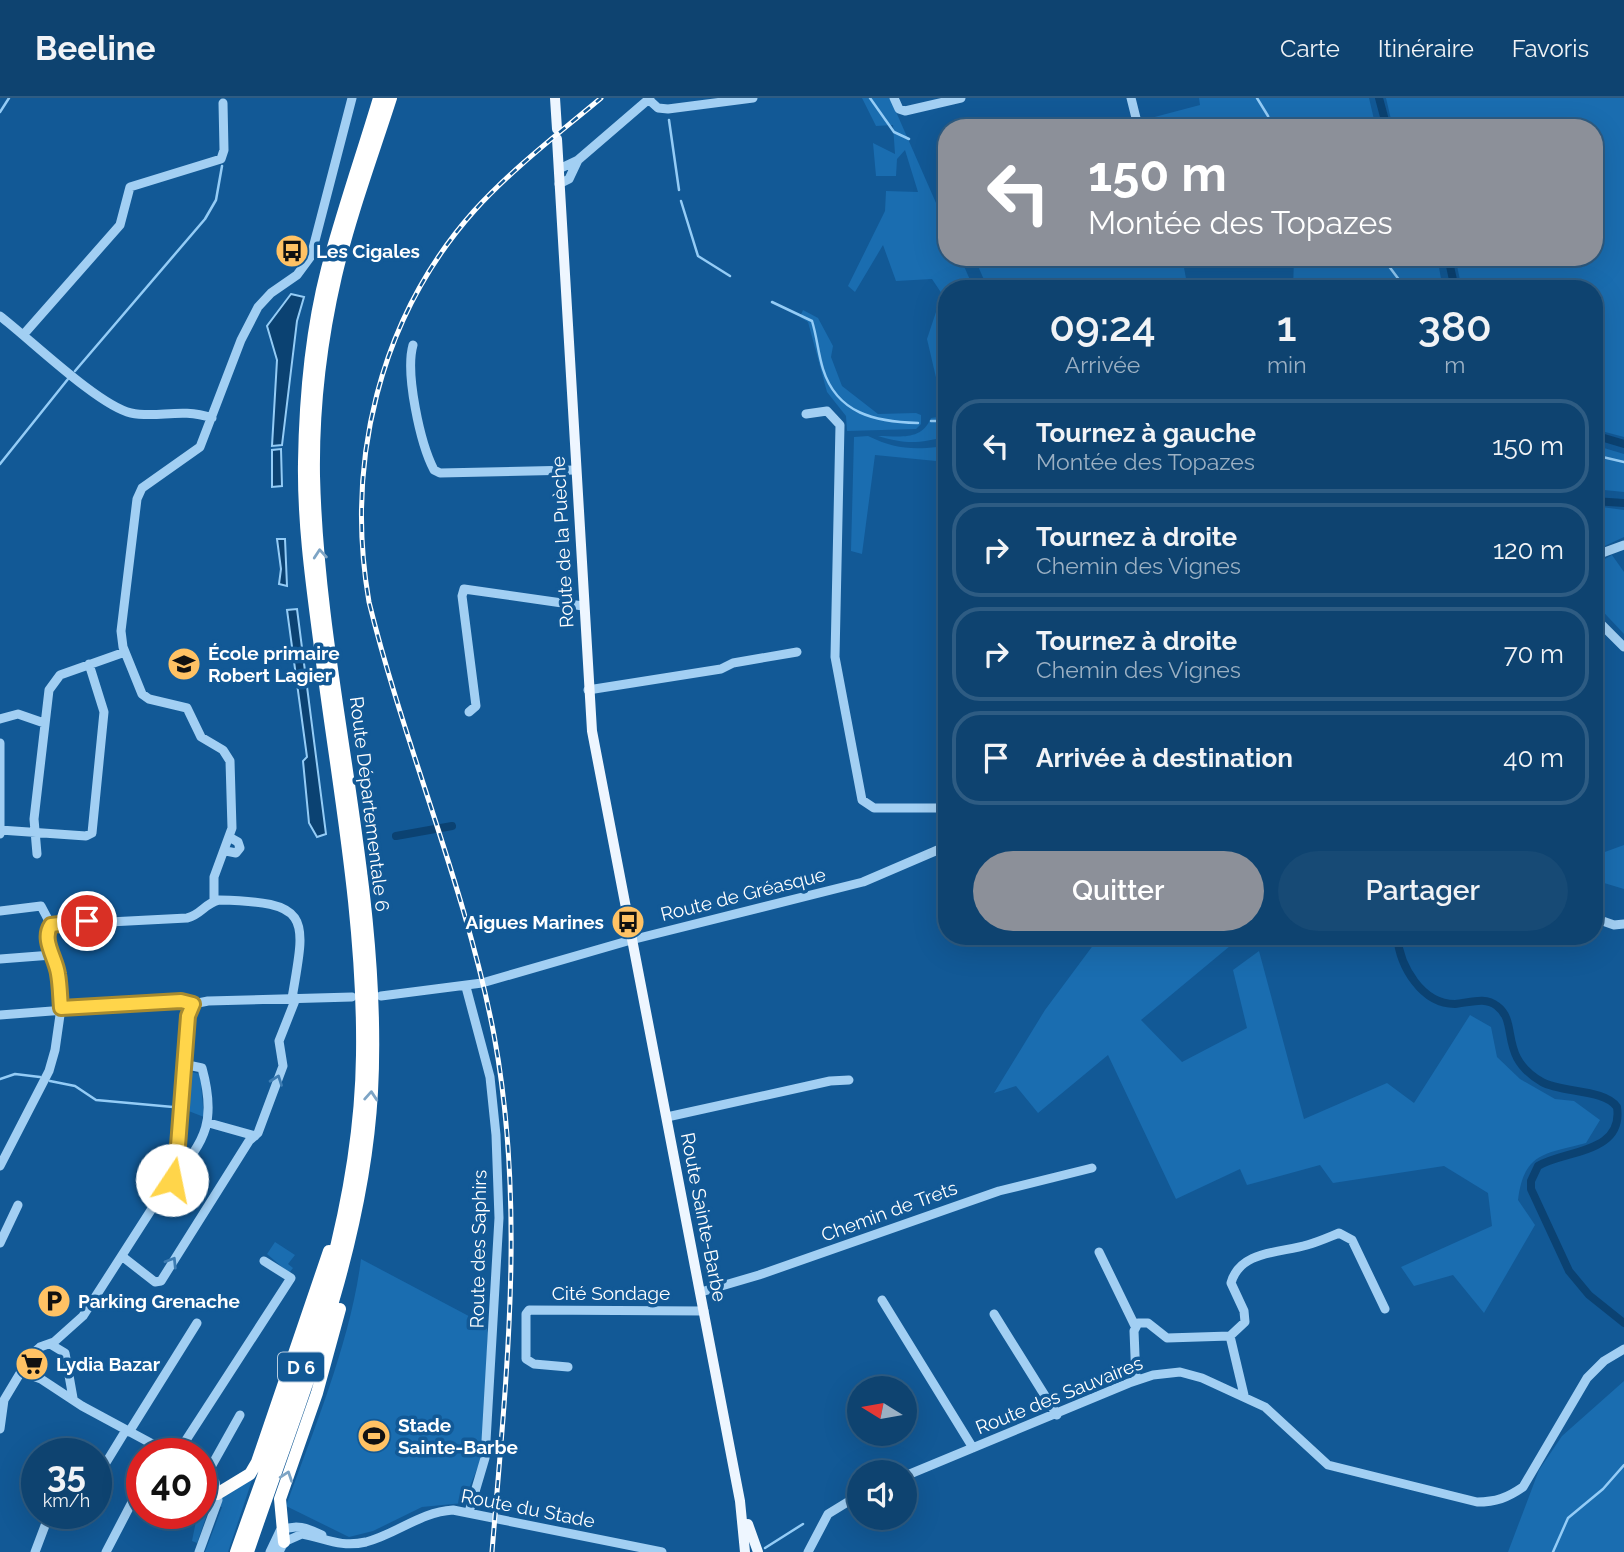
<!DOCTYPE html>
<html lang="fr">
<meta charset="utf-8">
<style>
body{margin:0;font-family:Raleway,sans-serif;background:#174a75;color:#f1f3f6;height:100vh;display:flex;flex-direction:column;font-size:26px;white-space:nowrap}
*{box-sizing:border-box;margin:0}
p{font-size:23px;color:#9bb0c3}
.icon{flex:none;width:38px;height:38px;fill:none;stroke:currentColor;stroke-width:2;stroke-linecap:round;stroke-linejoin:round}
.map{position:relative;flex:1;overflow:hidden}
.sheet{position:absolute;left:938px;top:182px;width:665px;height:665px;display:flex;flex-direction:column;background:#0e4370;border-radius:28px;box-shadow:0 7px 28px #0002,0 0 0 2px #2e5c83}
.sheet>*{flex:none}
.top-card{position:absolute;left:938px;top:21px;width:665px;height:147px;border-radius:28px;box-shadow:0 7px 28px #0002,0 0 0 2px #2e5c83;background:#8c9099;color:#fff;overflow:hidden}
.needle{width:46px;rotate:281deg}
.fabs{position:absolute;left:847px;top:1278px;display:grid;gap:14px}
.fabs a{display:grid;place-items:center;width:70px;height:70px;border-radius:50%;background:#0e4370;box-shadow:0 7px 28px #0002,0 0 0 2px #2e5c83;font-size:35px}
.speed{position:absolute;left:21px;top:1340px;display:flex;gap:14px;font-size:35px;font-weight:700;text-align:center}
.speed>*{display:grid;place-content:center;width:91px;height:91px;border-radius:50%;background:#0e4370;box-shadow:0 7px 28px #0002,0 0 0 2px #2e5c83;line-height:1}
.speed small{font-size:18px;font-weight:400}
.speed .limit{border:10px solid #d22;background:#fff;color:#111}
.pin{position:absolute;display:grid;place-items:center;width:60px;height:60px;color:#fff;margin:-30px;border:4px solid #fff;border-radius:50%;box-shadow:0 2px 7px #0007}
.me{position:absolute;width:77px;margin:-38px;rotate:11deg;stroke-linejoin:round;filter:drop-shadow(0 0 5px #0008)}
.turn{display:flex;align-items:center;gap:24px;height:147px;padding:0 35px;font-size:32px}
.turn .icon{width:91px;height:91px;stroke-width:2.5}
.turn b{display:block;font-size:49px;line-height:60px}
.eta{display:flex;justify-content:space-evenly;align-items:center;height:119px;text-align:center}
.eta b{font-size:42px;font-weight:600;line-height:49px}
.cta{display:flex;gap:14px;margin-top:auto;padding:14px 35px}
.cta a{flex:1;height:80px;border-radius:42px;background:#8c9099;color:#fff;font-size:28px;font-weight:600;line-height:80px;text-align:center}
.cta a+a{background:#174a75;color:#f1f3f6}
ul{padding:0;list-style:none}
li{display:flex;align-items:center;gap:21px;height:94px;margin:0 14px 10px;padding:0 21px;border:4px solid #2e5c83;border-radius:28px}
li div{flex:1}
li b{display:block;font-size:26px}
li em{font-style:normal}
header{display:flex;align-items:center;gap:42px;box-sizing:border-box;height:98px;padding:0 35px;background:#0e4370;border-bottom:2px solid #2e5c83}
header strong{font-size:33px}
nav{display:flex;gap:38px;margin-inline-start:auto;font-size:24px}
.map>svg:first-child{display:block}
</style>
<header>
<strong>Beeline</strong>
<nav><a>Carte</a><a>Itinéraire</a><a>Favoris</a></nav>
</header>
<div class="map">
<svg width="1624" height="1454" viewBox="0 0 1624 1454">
<rect width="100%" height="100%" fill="#125996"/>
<!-- green -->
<path fill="#1a6db0" d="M 862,0 L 890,0 L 947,130 L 947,159 L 960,159 L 974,191 L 947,191 L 947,338 C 918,346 906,346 878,338 C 901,338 921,343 931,320 L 945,318 L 927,241 L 942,196 L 932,181 L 896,183 L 883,147 L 855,194 L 848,188 L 885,113 L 886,93 L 918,94 L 905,52 L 897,61 L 896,78 L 876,78 L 873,45 L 895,56 L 893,27 L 876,28 Z
M 1199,0 L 1369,0 L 1376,30 L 1113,30 L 1200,7 Z
M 1386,0 L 1624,0 L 1624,339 L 1594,331 L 1594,191 L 1462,191 L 1455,159 L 1594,159 L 1594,30 L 1393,30 Z
M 974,159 L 1182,159 L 1188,191 L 988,191 Z
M 1294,159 L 1437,159 L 1443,191 L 1293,191 Z
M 803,212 L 818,220 L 833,248 L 831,259 L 842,288 L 878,316 L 916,315 L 921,317 L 921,326 L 916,331 L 847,333 L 846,318 L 827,294 L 808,224 L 800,219 Z
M 868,338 C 893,350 910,352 937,349 L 936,363 L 875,357 L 862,456 L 851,453 L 854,339 Z
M 1594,347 L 1624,356 L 1624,394 L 1594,391 Z
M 1594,408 L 1624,412 L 1624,439 L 1594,453 Z
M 1612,457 L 1624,474 L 1624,536 L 1594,504 L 1594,467 Z
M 1594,699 L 1602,755 L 1624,747 L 1624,791 L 1594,782 Z
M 1100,838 L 1242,838 L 1141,922 L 1182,964 L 1247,930 L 1233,872 L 1259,853 L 1304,1021 L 1387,985 L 1414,1005 L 1470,917 L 1491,929 L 1497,959 L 1520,981 L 1555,1001 L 1574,1003 L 1600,1022 L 1586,1045 C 1545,1056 1524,1054 1518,1102 L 1535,1127 L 1484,1215 L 1453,1177 L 1414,1188 L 1401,1169 L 1492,1128 L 1488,1095 L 1444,1068 L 1333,1085 L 1320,1067 L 1247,1087 L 1240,1071 L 1176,1101 L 1108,957 L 1038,1015 L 1016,988 L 994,995 L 1045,912 Z
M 191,974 L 200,976 L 204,1019 L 186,1012 Z
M 275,1144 L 295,1157 L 288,1166 L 293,1170 L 289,1175 L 267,1156 Z
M 361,1161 L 480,1224 L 485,1223 L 488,1235 L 482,1359 L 463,1405 L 422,1409 L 373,1433 L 349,1439 L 286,1408 C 314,1331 351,1242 361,1161 Z
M 1624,1283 L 1624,1454 L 1508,1454 L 1539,1372 L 1562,1338 Z
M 253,1379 L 228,1454 L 205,1454 L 222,1409 L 219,1408 L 224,1396 Z
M 207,1385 L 212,1402 L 197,1445 L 192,1443 L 197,1418 L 201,1416 L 201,1386 Z"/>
<!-- water -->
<path fill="#0b4272" stroke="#94ccf6" stroke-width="2" d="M 291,196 L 304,199 L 297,223 L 282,347 L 272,348 L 277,262 L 267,228 Z
M 281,351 L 282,388 L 272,389 L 272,352 Z
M 277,441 L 285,441 L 287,488 L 279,486 L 281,471 Z
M 297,511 L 326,736 L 317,739 L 309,725 L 303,663 L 307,659 L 287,512 Z"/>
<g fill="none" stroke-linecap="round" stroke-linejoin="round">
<!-- stream -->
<path stroke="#94ccf6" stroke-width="2.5" d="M 870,0 L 894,34 L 909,41
M 1257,0 L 1268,18 L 1271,30
M 0,14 L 9,0
M 669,22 L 679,92
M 681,103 L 698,158 L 730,178
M 1382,159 L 1406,191
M 772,204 L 812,223 C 817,239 818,255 823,271 C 837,316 876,324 918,325
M 75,273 L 205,121 L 216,102 L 222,68
M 931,323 L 947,323
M 1594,357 L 1624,364
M 0,366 L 68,281
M 0,981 L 15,976 L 40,979
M 50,983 L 75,988 L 96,1002 L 173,1009
M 765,1450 L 803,1426
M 1553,1454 L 1568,1420 L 1603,1391 L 1624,1367"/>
<!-- canal -->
<path stroke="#0b4272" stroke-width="8" d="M 1379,0 L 1387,30
M 1448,159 L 1455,191
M 1594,337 L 1624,346
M 1594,403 L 1624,405
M 396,738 L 452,728
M 1397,838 C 1400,869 1422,906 1455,906 C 1469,905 1485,898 1497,908 C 1520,925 1497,958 1542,984 C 1561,995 1605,991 1617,1009 C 1624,1056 1564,1052 1538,1068 L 1531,1083 L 1531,1091 L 1569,1173 L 1589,1197 L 1624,1225"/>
<!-- minor -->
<path stroke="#a2cff3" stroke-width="9" d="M 894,0 L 899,11 L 905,13 L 961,0
M 1131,0 L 1137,24 L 1144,30
M 648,1 L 658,10 L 668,11 L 753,0
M 578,62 L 650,0
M 559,71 L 578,62 L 569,81 L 559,86
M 0,218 C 30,241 99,308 131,315 C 158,321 180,309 212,320
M 24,236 L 120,127 L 130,89 L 221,61 L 224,52 L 223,5
M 413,247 C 405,275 420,345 434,372 L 440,375 L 575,372
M 806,316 L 827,313 L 840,327 L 835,559 L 862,702 L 874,710 L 947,710
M 1594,458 L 1624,447
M 1594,519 L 1624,549
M 588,592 L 721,571 L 733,565 L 797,554
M 469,614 L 476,608 L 462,498 L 464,491 L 583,508
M 0,621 L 18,616 L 44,625
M 0,645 L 0,736
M 0,732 L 86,738 L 92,735 L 104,614 L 89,566
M 226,753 L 236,755 L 240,750 L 238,744 L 229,739
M 37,756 L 34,721 L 49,592 L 60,577 L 125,554
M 214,803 L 214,779 L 232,730 L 230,663 L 223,652 L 201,639 L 187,610 L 149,601 L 142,596 L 123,549 L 121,533 L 137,401 L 142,390 L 200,349 L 241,242 L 258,209 L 271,195 L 297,177 L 311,158 L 352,0
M 0,813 L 41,808 L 51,827
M 1594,820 L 1614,827 L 1624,826
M 0,861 L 52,857
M 466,889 L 490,979 L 496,1037 L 499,1120 L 485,1360 L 469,1414
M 381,898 L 482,885 L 631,842 L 863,784 L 947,748
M 193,906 L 208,903 L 352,899
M 0,917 L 181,903 L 193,906
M 667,1019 L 830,983 L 849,982
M 209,1025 L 255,1038
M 0,1068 L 49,973 L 55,952 L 61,910 L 58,874 L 47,841 L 51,827 L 187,820 C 201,817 205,805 219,802 C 312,804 306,819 292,900
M 173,1080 C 207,1042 216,1021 202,970 L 183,966
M 0,1145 L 18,1107
M 1099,1154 L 1135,1228
M 123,1159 L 155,1184 L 161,1183 L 249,1043 L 258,1035 L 283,968 L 279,943 L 296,900
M 701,1194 L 759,1177 L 999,1093 L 1092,1070
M 882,1202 L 973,1350
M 994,1216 L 1057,1317
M 1230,1238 L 1244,1297
M 50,1246 L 65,1255 L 73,1300
M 568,1269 L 534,1266 L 526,1261 L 526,1216 L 529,1212 L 704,1213
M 22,1274 L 41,1281 L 82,1308 L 171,1356
M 1136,1282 L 1134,1233 L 1138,1225 L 1148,1225 L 1167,1240 L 1230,1238 L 1245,1224 L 1244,1213 L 1231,1185 C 1240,1152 1281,1155 1307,1147 C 1318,1144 1329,1139 1339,1135 L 1352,1142 L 1385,1211
M 0,1331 L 4,1302 L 31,1257 L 40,1249 L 54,1244 L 83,1218 L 171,1081 L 177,1061 L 188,917 L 193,906
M 129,1334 L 197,1225
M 177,1356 L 291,1180 L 264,1163
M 207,1376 L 240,1317
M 905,1378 L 1129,1285 L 1153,1277 L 1180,1274 L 1202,1280 L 1265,1309 L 1328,1367 L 1477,1404 C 1496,1404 1507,1400 1523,1389 L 1587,1280 L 1604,1263 L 1624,1251
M 96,1381 L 126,1332
M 35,1454 L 46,1425 L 57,1416
M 106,1454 L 142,1385
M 199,1454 L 218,1402 L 215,1384 L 201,1373
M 270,1454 L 280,1433 C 296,1425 307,1430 322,1437
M 279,1454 L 284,1444 L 302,1436 C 325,1440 340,1450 366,1444 C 397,1436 420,1414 453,1412 L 662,1454
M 808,1454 L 828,1416 L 859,1397"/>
<!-- major -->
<path stroke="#eef6ff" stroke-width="10" d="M 555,0 L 557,31
M 557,41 L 592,633 L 740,1403 L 745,1454
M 748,1426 L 758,1454"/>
<!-- highway -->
<path stroke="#fff" stroke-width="12" d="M 217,1396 L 250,1376 L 257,1364 L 329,1153
M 284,1444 L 280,1401 L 317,1295 L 340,1211
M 236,1454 C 293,1292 360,1131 362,957 C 364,821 337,684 320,549 C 312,488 303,426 304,364 C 305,300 311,233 327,171 C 342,114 362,57 379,0
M 248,1454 C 299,1303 363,1155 372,994 C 383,787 319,585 314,378 C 313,312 321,243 336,178 C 350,118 372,59 391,0"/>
<defs>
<path id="rail" d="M 492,1454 C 506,1281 526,1110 494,937 C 466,790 405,650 369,504 C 345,365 379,220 474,113 C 512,71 558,36 601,0"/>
</defs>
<!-- rail casing -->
<use href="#rail" stroke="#fff" stroke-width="5"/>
<!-- rail -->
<use href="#rail" stroke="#125996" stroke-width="2.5" stroke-dasharray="8" stroke-linecap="butt"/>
</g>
<!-- one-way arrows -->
<defs><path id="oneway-chevron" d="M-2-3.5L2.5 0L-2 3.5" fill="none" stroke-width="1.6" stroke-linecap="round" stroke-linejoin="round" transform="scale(1.75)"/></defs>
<g stroke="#7da4c5">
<use href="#oneway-chevron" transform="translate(320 456) rotate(-95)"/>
<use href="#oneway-chevron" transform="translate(371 998) rotate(-86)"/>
<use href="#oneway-chevron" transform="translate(287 1378) rotate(-71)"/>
</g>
<g stroke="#3d7cb2">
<use href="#oneway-chevron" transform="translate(277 982) rotate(-70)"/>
<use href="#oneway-chevron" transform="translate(172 1164) rotate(-58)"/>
</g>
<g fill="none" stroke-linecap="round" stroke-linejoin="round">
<defs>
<path id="route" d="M 87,823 L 51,827 C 41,842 56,860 58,876 C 60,887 60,899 61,910 L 181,903 L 193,906 L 188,918 L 177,1061 L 172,1082"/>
</defs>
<!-- route casing -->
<use href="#route" stroke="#a68a30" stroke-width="18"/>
<!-- route -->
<use href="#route" stroke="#ffd54a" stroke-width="12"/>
</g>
<!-- icons -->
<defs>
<symbol id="bus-disc" viewBox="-11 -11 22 22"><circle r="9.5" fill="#ffc264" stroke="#125996"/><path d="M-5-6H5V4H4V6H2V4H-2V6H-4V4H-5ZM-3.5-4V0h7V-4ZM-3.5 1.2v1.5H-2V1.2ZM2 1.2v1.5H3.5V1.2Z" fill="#111"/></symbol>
<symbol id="school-disc" viewBox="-11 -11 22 22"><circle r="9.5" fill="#ffc264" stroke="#125996"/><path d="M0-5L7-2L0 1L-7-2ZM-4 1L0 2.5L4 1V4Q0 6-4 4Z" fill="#111"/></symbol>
<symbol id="parking-disc" viewBox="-11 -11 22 22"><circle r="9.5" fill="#ffc264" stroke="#125996"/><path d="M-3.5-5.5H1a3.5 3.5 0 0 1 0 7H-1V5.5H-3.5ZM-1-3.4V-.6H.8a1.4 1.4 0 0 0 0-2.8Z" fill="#111"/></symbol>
<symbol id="supermarket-disc" viewBox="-11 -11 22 22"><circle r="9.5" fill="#ffc264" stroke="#125996"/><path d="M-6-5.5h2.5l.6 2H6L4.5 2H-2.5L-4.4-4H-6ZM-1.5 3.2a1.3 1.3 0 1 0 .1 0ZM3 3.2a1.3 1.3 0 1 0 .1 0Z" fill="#111"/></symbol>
<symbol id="stadium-disc" viewBox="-11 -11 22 22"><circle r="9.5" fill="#ffc264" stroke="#125996"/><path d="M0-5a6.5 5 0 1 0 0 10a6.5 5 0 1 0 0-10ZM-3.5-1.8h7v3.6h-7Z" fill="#111"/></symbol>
</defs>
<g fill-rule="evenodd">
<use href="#bus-disc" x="273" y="134" width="38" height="38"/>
<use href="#school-disc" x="165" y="547" width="38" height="38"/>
<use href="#bus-disc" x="609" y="805" width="38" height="38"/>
<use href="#parking-disc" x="35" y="1184" width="38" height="38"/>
<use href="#supermarket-disc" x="13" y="1247" width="38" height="38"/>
<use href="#stadium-disc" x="355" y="1319" width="38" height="38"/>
</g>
<g text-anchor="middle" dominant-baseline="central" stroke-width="7" stroke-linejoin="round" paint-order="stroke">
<!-- shield labels -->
<rect fill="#125996" stroke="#b8cde0" stroke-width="2" x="278" y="1254.5" width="46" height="29" rx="5"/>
<g font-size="18" font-weight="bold" fill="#fff">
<text x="301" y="1269">D 6</text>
</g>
<!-- poi labels -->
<g font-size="19" font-weight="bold" fill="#fff" stroke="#125996" text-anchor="start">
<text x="316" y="153">Les Cigales</text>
<text x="208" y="555">École primaire<tspan x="208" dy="22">Robert Lagier</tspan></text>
<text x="604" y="824" text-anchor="end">Aigues Marines</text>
<text x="78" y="1203">Parking Grenache</text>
<text x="56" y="1266">Lydia Bazar</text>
<text x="398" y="1327">Stade<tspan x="398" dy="22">Sainte-Barbe</tspan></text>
</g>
<!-- street labels -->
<g font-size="19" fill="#fff" stroke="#125996">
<text transform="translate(562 444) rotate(-93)">Route de la Puèche</text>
<text transform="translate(370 706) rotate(83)">Route Départementale 6</text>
<text transform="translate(743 796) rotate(-14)">Route de Gréasque</text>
<text transform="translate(889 1113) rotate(-20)">Chemin de Trets</text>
<text transform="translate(704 1119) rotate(79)">Route Sainte-Barbe</text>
<text transform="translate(478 1151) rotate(-89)">Route des Saphirs</text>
<text x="611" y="1195">Cité Sondage</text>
<text transform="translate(1059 1297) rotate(-22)">Route des Sauvaires</text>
<text transform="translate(528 1410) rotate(11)">Route du Stade</text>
</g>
</g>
</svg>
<div class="fabs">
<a><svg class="needle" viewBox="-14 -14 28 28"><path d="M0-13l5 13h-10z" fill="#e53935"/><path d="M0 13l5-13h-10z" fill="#9bb0c3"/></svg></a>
<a><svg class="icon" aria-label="sound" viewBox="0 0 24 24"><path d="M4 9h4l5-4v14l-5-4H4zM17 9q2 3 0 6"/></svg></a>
</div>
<div class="speed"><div>35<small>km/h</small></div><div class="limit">40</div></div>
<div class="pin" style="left:87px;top:823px;background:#d93025"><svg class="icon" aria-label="arrive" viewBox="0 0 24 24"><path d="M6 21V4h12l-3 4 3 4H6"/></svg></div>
<svg class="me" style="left:172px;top:1082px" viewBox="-20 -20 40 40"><circle r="19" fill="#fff"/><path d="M0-13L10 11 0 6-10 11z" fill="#ffd54a"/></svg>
<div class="top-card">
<div class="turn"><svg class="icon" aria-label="left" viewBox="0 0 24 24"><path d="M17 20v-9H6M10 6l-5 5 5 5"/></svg><div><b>150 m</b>Montée des Topazes</div></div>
</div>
<section class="sheet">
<div class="eta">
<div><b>09:24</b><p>Arrivée</p></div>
<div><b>1</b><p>min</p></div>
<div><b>380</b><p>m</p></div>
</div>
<ul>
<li><svg class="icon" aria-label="left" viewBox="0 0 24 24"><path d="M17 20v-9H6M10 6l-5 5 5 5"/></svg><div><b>Tournez à gauche</b><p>Montée des Topazes</p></div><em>150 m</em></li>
<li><svg class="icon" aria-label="right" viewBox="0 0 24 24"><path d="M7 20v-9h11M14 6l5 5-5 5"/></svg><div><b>Tournez à droite</b><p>Chemin des Vignes</p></div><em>120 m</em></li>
<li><svg class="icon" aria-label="right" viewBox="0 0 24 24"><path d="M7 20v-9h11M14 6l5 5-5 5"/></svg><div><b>Tournez à droite</b><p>Chemin des Vignes</p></div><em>70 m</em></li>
<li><svg class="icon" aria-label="arrive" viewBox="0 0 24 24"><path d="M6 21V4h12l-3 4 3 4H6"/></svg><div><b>Arrivée à destination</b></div><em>40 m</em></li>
</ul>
<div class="cta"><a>Quitter</a><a>Partager</a></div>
</section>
</div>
